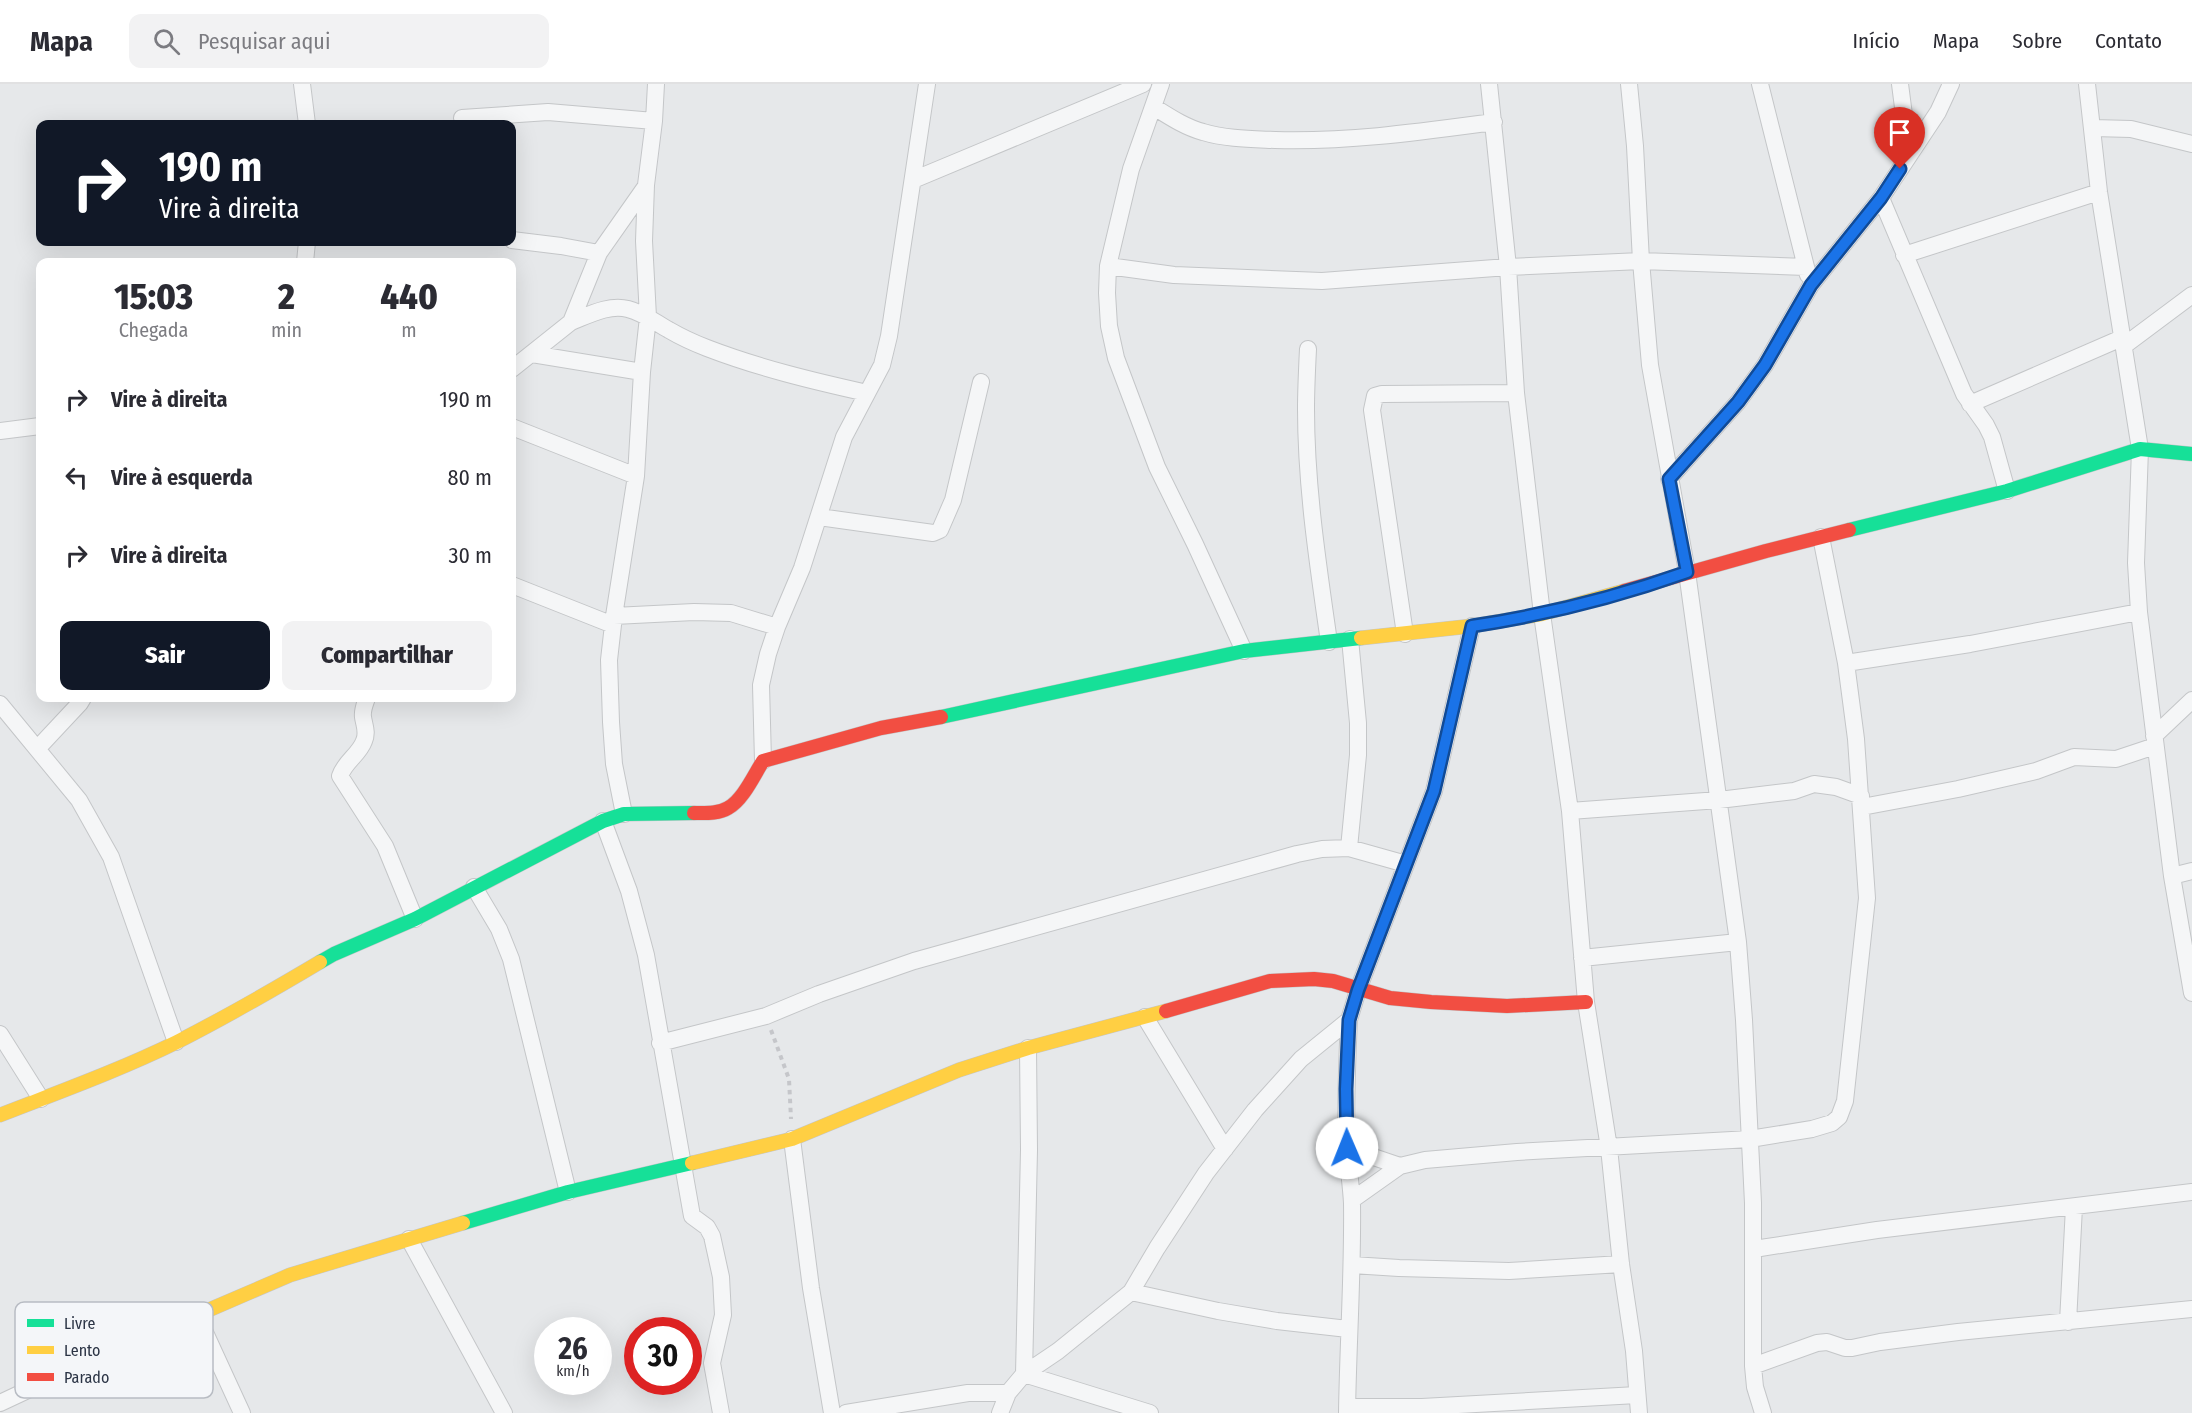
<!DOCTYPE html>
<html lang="pt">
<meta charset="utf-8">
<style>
body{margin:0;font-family:"Fira Sans Condensed",sans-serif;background:#f2f2f3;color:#2b2b33;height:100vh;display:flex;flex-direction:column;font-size:22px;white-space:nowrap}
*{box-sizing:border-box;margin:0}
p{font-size:20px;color:#7c7c81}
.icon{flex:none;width:33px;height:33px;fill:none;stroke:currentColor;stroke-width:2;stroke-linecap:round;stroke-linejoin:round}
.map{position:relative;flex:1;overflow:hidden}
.details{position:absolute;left:36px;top:174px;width:480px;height:444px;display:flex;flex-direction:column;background:#fff;border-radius:12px;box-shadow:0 6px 24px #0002}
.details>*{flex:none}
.banner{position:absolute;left:36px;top:36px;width:480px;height:126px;border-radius:12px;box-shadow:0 6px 24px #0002;background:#111827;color:#fff;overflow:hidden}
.speed{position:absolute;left:534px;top:1233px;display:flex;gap:12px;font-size:30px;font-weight:700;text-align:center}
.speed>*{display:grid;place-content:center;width:78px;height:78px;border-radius:50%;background:#fff;box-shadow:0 6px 24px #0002;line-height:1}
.speed small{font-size:15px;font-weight:400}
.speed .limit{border:9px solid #d22;background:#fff;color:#111}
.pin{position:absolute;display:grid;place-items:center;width:51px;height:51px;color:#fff;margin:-62px -26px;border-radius:50% 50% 50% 0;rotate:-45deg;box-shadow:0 0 6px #0007}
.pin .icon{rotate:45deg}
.me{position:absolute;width:66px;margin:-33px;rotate:359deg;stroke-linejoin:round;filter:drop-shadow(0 0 4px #0008)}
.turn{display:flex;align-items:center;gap:21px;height:126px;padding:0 24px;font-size:27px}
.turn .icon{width:78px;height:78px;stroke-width:2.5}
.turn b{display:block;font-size:42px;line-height:51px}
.eta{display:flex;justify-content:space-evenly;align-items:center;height:102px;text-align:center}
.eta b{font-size:36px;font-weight:800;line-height:42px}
.primary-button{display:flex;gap:12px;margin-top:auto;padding:12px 24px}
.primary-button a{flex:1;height:69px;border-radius:12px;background:#111827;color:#fff;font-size:24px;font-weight:800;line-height:69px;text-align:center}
.primary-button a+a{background:#f2f2f3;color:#2b2b33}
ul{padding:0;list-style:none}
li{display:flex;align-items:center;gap:18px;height:78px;padding:0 24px}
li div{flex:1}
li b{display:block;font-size:22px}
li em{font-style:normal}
header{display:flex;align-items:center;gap:36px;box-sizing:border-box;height:84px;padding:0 30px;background:#fff;border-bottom:2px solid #e1e1e2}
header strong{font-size:28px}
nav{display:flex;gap:33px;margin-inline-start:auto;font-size:21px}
.search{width:420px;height:54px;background:#f2f2f3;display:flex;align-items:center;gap:15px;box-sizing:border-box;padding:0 21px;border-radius:12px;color:#7c7c81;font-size:22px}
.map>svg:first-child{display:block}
</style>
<header>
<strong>Mapa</strong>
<div class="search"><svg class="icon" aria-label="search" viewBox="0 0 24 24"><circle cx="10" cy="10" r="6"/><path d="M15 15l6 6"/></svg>Pesquisar aqui</div>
<nav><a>Início</a><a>Mapa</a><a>Sobre</a><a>Contato</a></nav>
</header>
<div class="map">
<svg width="2192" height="1329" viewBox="0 0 2192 1329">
<rect width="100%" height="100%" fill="#e6e8ea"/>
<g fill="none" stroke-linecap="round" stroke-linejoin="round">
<defs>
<path id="street" d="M 302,0 L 307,40
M 1161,0 L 1131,85 L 1108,182 L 1107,209 L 1109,242 L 1116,274 L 1157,383 L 1195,460 L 1244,567
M 1489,0 L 1508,183 L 1516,309 L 1542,530 L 1570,727 L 1586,918 L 1609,1064 L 1621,1180 L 1634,1267 L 1639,1329
M 1629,0 L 1635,62 L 1641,177 L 1650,281 L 1687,488 L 1738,858 L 1744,936 L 1753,1119 L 1753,1282 L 1755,1303 L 1763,1329
M 1760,0 L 1808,191
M 1900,0 L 1909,70
M 2087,0 L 2099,108 L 2140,365 L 2136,479 L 2139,528 L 2172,792 L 2192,909
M 1154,23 C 1170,33 1185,43 1203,48 C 1226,55 1251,55 1275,56 C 1350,58 1419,48 1494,38
M 462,34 L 548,28 L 654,37
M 2093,44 L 2131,45 L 2192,60
M 913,96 L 1143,0
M 1881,114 L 1964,310 L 1986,341 L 1992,353 L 2007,407
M 512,156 L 561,162 L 599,169
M 1904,171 L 2099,108
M 305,178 L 307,158
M 1108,182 L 1174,191 L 1322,197 L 1508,183 L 1641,177 L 1806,183
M 571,238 C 589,231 609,220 628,225 C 644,229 656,239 669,246 C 681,253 694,259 707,264 C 759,284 813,297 867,309
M 2125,261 L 2192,211
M 1308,265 C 1307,285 1306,305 1306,325 C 1306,403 1318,481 1329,558
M 532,270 L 642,288
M 512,285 L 571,238 L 599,169 L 646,102
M 1970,320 L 2124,253
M 512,343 L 636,392
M 0,347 L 40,342
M 1669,395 L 1738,318 L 1765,281 L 1811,201 L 1881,114 L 1938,28 L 1951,0
M 819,433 L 933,449 L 940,446 L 953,416 L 981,298
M 512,501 L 613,541
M 614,532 L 694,528 L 731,529 L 777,543
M 1405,550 L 1372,326 L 1375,312 L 1382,310 L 1516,309
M 1846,579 L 1970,560 L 2139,528
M 367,614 C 365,620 362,626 363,633 C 364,641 368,648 364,657 C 359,671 345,677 340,692 L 385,762 L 415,835
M 0,620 L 79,716 L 111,773 L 176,958
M 2154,652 L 2192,616
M 37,665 L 80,619 L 83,614
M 763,677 L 761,601 L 768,570 L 777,543 L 802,484 L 844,353 L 882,281 L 889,252 L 927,0
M 1862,723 L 1958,705 L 2036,687 L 2074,673 L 2116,675 L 2155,662
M 1570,727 L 1719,716 L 1794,707 L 1814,700 L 1836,703 L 1861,712
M 624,730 L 614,680 L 611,638 L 609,576 L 614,532 L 636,392 L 642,288 L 648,233 L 644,157 L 646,101 L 654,37 L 656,0
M 603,737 L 629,807 L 646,871 L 692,1132 L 707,1143 L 712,1152 L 721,1193 L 723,1231 L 712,1279 L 721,1329
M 1349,764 L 1358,671 L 1358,639 L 1350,555
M 2172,792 L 2192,787
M 474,803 L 499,845 L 511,875 L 568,1108
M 1582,874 L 1738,858
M 1145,933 L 1225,1065
M 0,950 L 41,1015
M 660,959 L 766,932 L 819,910 L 914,877 L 1297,770 L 1322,765 L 1349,764 L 1406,780
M 1028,964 L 1029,1066 L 1024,1290 L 1150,1329
M 792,1055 L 811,1204 L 832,1329
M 1347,1064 L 1400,1082
M 1352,1116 L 1400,1082 L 1425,1076 L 1517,1068 L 1750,1055 L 1812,1045 L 1832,1039 L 1839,1033 L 1845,1017 L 1867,814 L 1856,655 L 1846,579 L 1821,453
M 409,1155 L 504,1329
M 1754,1165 L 1877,1146 L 2192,1108
M 1352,1181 L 1399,1184 L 1509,1187 L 1621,1180
M 1131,1208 L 1218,1227 L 1277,1237 L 1348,1245
M 2068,1238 L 2074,1123
M 1753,1282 L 1817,1259 L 1827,1258 L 1845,1264 L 1852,1264 L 1880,1258 L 1958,1248 L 2192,1225
M 0,1319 L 115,1265 L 197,1231 L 242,1329
M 1347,1323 L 1422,1323 L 1637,1311
M 846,1329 L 968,1309 L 1008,1309
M 1000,1329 L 1008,1309 L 1024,1290 L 1058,1267 L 1131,1208 L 1157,1164 L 1206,1089 L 1255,1026 L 1301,975 L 1349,936 L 1358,906 L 1434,707 L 1472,542
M 1347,1329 C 1348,1259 1353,1189 1352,1119 C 1351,1100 1348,1082 1347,1064 C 1345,1021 1347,978 1349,936"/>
<path id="fast" d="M 1849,446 L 2007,407 L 2140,365 L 2192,370
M 941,633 L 1244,567 L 1361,554
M 320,878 L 334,870 L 415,835 L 603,737 L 624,730 L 694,729
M 463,1139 L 568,1108 L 692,1079"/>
<path id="slow" d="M 1361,554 L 1472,542 L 1542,530 L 1624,507
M 0,1031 C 59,1008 120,986 177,958 C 226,933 273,906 320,878
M 692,1079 L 792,1055 L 959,986 L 1028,964 L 1166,927
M 197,1231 L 290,1191 L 463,1139"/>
<path id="jam" d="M 1624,507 L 1766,467 L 1849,446
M 694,729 C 705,729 718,730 728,724 C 743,716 754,691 763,677 L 881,644 L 941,633
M 1166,927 L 1270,897 L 1314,895 L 1333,897 L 1390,914 L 1431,918 L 1507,922 L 1586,918"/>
</defs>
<!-- street casing -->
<use href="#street" stroke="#c4c6c8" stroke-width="18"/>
<!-- fast casing -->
<use href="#fast" stroke="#c4c6c8" stroke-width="15"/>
<!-- slow casing -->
<use href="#slow" stroke="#c4c6c8" stroke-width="15"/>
<!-- jam casing -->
<use href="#jam" stroke="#c4c6c8" stroke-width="15"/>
<!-- path -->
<path stroke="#c5c6ca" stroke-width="4" stroke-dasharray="4.5 4.5" stroke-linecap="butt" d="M 771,946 L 789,995 L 791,1035"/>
<!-- street -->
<use href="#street" stroke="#f5f6f7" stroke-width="16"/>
<!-- fast -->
<use href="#fast" stroke="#16e098" stroke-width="14"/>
<!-- slow -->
<use href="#slow" stroke="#ffcf43" stroke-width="14"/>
<!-- jam -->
<use href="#jam" stroke="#f24e42" stroke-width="14"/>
</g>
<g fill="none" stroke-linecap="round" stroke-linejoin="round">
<defs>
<path id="route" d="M 1347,1064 L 1346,1005 L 1349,936 L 1358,906 L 1434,707 L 1472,542 C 1545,531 1617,513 1687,488 L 1669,395 L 1738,318 L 1765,281 L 1811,201 L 1881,114 L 1900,85"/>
</defs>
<!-- route casing -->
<use href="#route" stroke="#114b97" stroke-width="15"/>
<!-- route -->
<use href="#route" stroke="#1a73e8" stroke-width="10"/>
</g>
<!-- legend -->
<rect x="15" y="1218" width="198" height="96" rx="9" fill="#f4f6f9" stroke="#b8bcc3" stroke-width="1.5"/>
<rect x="27" y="1235" width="27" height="8" fill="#16e098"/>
<rect x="27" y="1262" width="27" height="8" fill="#ffcf43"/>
<rect x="27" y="1289" width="27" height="8" fill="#f24e42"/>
<g font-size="16" fill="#2b3445">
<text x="64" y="1245">Livre</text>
<text x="64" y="1272">Lento</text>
<text x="64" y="1299">Parado</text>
</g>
</svg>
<div class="speed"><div>26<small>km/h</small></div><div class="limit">30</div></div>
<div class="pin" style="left:1900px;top:85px;background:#d93025"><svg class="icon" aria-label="arrive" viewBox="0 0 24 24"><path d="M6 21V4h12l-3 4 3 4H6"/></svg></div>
<svg class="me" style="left:1347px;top:1064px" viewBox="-20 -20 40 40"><circle r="19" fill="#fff"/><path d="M0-13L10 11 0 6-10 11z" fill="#1a73e8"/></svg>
<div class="banner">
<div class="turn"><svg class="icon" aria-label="right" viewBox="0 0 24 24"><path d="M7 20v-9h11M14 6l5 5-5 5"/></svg><div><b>190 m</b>Vire à direita</div></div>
</div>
<section class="details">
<div class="eta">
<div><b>15:03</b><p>Chegada</p></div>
<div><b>2</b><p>min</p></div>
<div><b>440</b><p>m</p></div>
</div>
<ul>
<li><svg class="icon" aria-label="right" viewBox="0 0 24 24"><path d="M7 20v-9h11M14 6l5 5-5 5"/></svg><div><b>Vire à direita</b></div><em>190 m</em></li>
<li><svg class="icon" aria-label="left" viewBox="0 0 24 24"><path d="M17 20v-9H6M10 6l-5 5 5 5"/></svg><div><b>Vire à esquerda</b></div><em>80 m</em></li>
<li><svg class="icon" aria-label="right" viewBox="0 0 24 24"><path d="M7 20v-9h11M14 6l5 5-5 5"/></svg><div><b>Vire à direita</b></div><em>30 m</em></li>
</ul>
<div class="primary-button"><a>Sair</a><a>Compartilhar</a></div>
</section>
</div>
